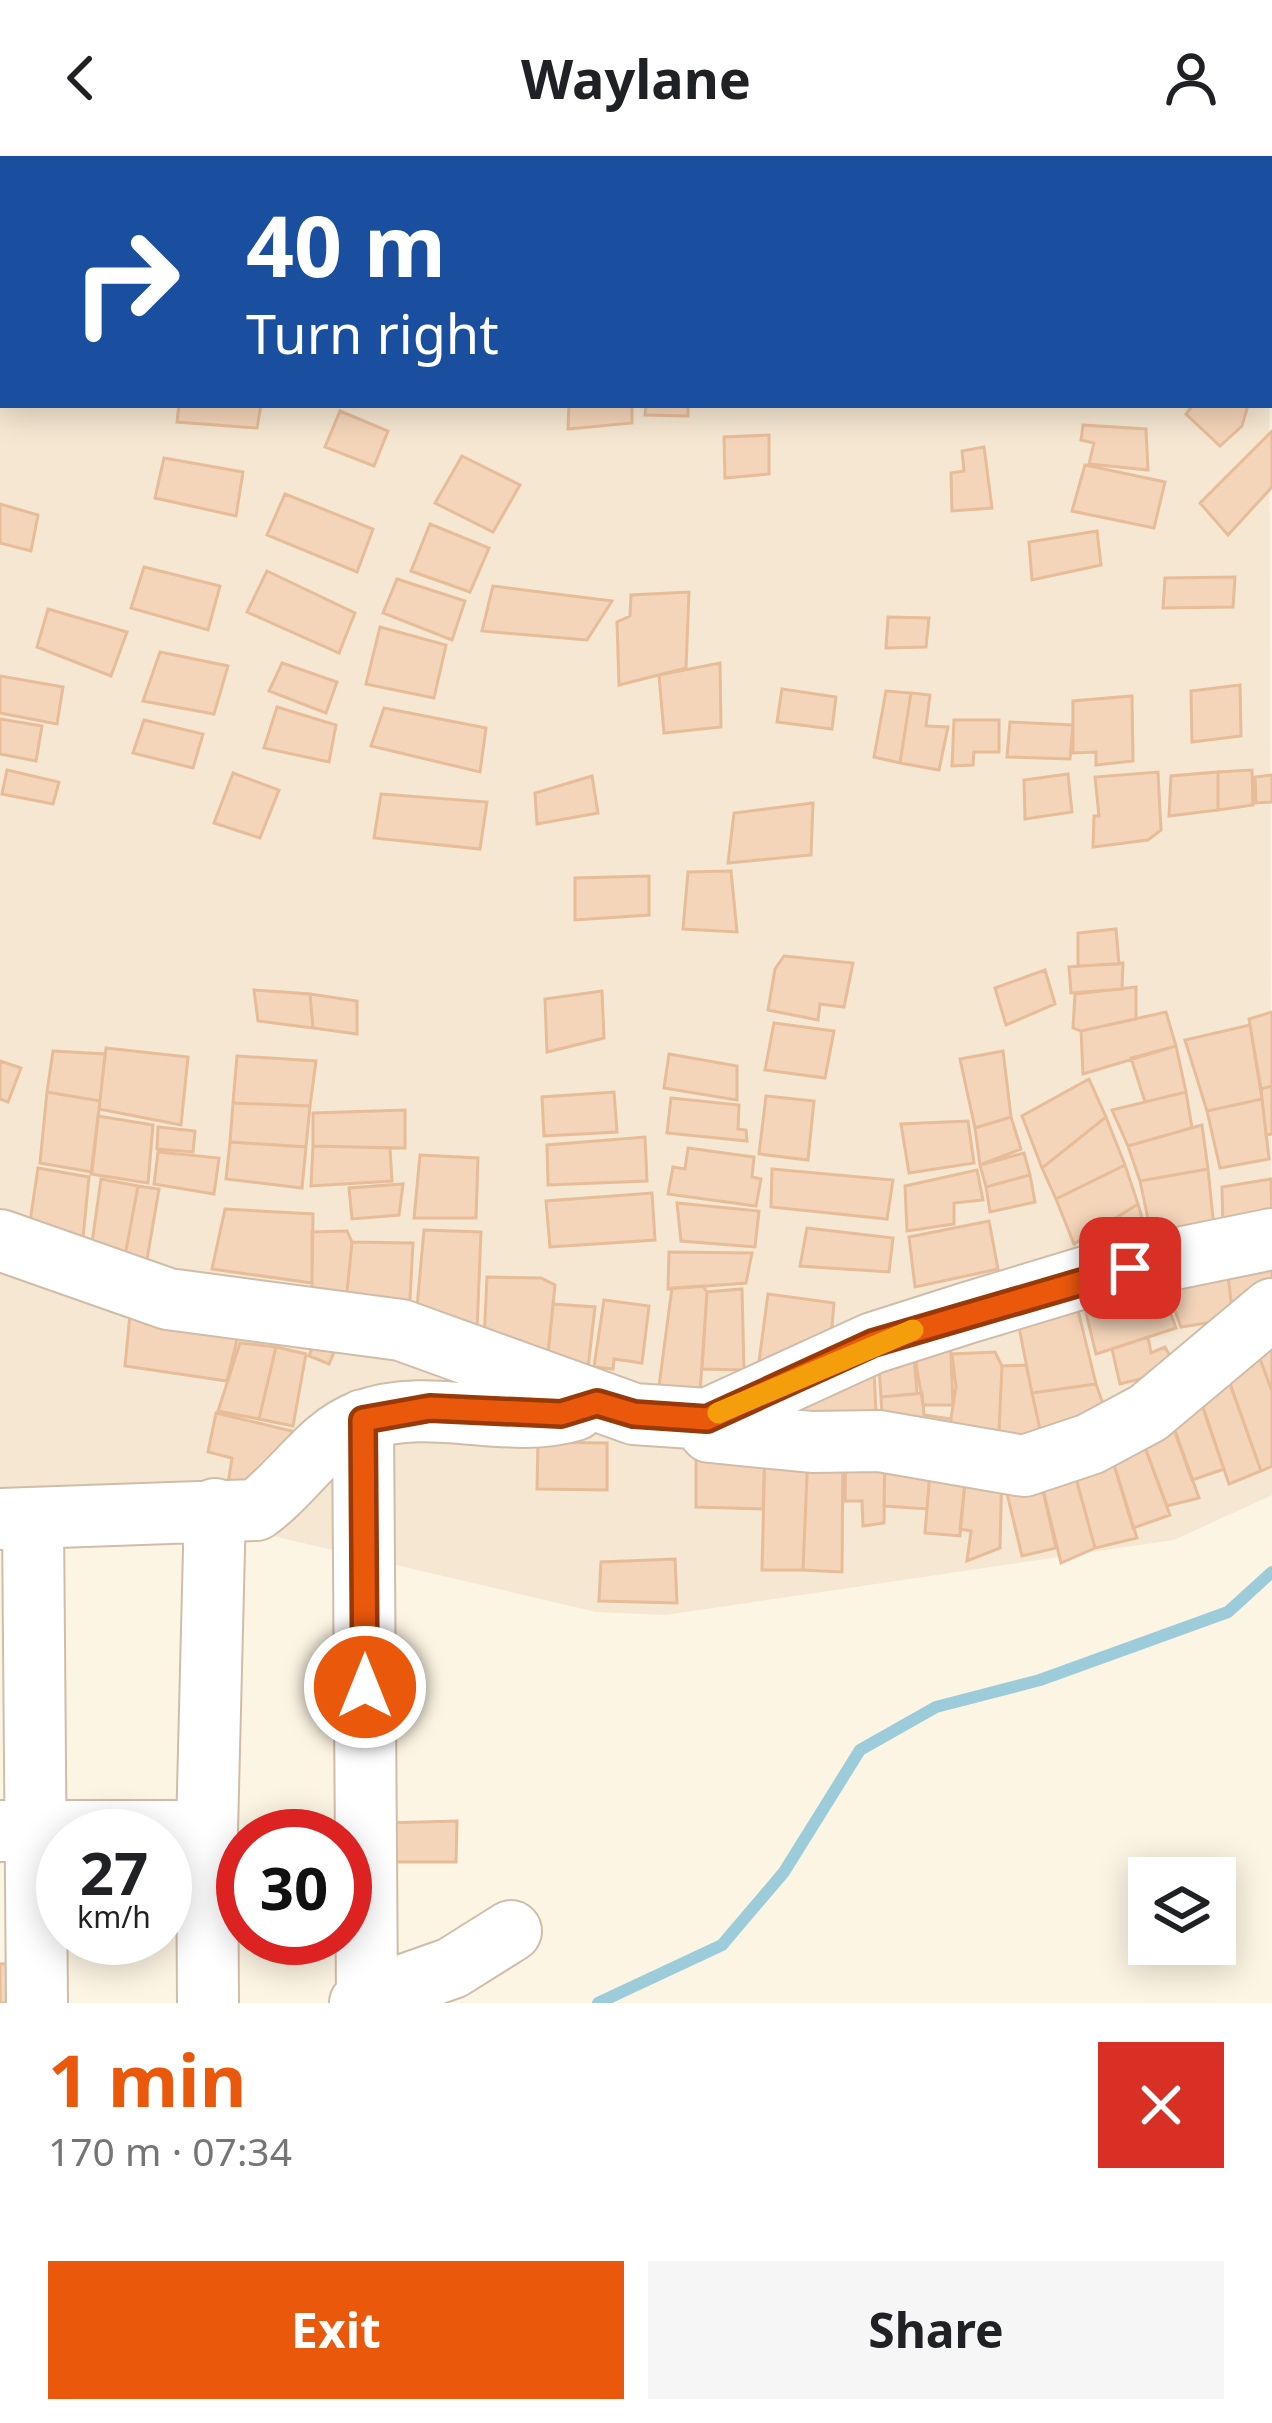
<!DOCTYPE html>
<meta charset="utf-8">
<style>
body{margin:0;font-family:"Noto Sans",sans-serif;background:#f6f6f6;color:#202124;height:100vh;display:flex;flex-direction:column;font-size:45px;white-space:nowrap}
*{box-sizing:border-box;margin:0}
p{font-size:39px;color:#757577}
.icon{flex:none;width:66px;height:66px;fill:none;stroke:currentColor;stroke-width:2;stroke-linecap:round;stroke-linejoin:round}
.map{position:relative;height:1847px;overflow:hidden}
.sheet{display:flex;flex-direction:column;background:#fff;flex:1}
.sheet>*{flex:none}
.top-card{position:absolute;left:0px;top:0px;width:1272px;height:252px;box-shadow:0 6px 30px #0003;background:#1a4fa0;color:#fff;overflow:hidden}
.tools{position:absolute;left:1128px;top:1701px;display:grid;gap:24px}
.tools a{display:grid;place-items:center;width:108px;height:108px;border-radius:0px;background:#fff;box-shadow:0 6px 30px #0003;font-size:60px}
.speed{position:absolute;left:36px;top:1653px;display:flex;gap:24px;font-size:60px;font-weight:700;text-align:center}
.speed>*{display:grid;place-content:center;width:156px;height:156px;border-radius:50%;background:#fff;box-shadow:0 6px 30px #0003;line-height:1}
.speed small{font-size:30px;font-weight:400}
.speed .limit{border:18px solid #d22;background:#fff;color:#111}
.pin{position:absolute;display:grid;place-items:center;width:102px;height:102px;color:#fff;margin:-51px;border-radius:24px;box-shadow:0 6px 18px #0006}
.me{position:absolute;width:132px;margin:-66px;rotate:0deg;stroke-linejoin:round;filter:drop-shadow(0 0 9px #0008)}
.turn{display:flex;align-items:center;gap:42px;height:252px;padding:0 48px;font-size:54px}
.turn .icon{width:156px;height:156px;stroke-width:2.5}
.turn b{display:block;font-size:84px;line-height:102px}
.round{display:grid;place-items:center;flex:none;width:126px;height:126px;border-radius:0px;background:#f6f6f6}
.summary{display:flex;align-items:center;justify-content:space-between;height:204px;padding:0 48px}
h1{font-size:72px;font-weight:700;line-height:90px;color:#ea580c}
.cta{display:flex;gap:24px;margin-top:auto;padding:24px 48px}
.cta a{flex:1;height:138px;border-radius:0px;background:#ea580c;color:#fff;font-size:48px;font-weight:700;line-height:138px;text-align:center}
.cta a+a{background:#f6f6f6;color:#202124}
header{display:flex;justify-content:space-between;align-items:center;height:156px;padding:0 48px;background:#fff;font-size:54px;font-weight:700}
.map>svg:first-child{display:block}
</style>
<header><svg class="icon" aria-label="back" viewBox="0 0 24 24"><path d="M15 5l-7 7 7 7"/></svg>Waylane<svg class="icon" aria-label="person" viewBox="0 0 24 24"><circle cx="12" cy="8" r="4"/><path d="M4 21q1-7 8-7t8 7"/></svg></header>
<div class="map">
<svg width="1272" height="1847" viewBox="0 0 1272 1847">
<rect width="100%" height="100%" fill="#fdf5e3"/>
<!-- residential -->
<path fill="#f5e7d1" d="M 0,0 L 1261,0 L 3,3 L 3,249 L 1269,249 L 1269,14 L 1272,1339 L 1174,1384 L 665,1459 L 596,1456 L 159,1353 L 0,1346 Z"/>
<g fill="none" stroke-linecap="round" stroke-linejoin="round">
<!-- stream -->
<path stroke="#9cccda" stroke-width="12" d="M 598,1847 L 722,1789 L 784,1716 L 860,1594 L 936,1551 L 1040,1524 L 1228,1456 L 1272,1416"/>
</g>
<!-- building -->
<path fill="#f4d5b9" stroke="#e7bc99" stroke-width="3" d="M 179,249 L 261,249 L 257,272 L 177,266 Z
M 569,249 L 632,249 L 632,267 L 568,273 Z
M 646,249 L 688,249 L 688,260 L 645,259 Z
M 1193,249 L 1248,249 L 1242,270 L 1220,290 L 1186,258 Z
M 340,255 L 388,275 L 374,310 L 325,291 Z
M 1083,269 L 1146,273 L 1148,314 L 1089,308 L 1094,287 L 1081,284 Z
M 1272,275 L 1272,331 L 1228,379 L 1200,347 Z
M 769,279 L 769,318 L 725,322 L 724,281 Z
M 984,291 L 992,352 L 952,355 L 951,317 L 964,315 L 962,295 Z
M 462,300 L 520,329 L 493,376 L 435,347 Z
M 164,302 L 243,316 L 236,360 L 155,342 Z
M 1085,309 L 1165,326 L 1154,372 L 1072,355 Z
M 285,338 L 373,373 L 357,416 L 267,379 Z
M 0,348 L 38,359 L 31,395 L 0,387 Z
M 430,368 L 489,392 L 470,436 L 411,415 Z
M 1097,375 L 1101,409 L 1032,424 L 1029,386 Z
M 144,411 L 220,430 L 208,474 L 131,452 Z
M 267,415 L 355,457 L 339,497 L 247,456 Z
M 1235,421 L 1233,451 L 1163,452 L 1165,422 Z
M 397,423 L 465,445 L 452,484 L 383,457 Z
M 493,430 L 612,445 L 587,484 L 482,475 Z
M 689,436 L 686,512 L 619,529 L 617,466 L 630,460 L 631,439 Z
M 48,453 L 127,476 L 111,520 L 37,491 Z
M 888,461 L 929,462 L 926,491 L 886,492 Z
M 380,471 L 446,489 L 434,542 L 366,528 Z
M 160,496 L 228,510 L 214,558 L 143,545 Z
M 282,507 L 337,526 L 326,557 L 269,535 Z
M 720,507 L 721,571 L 664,577 L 659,519 Z
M 0,520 L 63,531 L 57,568 L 0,557 Z
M 1240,529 L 1241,580 L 1192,586 L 1191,535 Z
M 782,533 L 836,541 L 832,573 L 777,566 Z
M 886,535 L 911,537 L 900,607 L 874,601 Z
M 911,537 L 930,539 L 926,570 L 948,571 L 939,614 L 900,607 Z
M 1132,540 L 1133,605 L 1096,609 L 1096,596 L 1073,597 L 1073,545 Z
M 277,551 L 336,569 L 329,606 L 264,592 Z
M 384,552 L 486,572 L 480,616 L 371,590 Z
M 0,563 L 42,570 L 36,605 L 0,598 Z
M 144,564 L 203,578 L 193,612 L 133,597 Z
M 954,564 L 999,564 L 999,596 L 974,596 L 973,609 L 952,610 Z
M 1010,566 L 1073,569 L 1070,603 L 1007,601 Z
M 7,614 L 59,626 L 53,648 L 2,638 Z
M 1252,614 L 1253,649 L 1218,654 L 1218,616 Z
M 1158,616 L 1161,674 L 1148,684 L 1093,691 L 1094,660 L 1099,660 L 1095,621 Z
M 1218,616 L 1218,654 L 1169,660 L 1171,620 Z
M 233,617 L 279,634 L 260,682 L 214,667 Z
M 1068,618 L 1072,656 L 1025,663 L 1024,624 Z
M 1272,619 L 1272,646 L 1256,647 L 1255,621 Z
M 592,620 L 598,657 L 537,668 L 535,637 Z
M 381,638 L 487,646 L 480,693 L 374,682 Z
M 813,647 L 811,699 L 728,707 L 734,657 Z
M 731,715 L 737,776 L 683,773 L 688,716 Z
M 649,720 L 649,759 L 575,764 L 575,722 Z
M 1116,773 L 1119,808 L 1078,810 L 1078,777 Z
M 784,800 L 853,807 L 844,851 L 820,848 L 818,864 L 768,854 L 775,813 Z
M 1123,807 L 1122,833 L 1071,837 L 1069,811 Z
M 1045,814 L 1055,848 L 1006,869 L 995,832 Z
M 1136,831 L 1136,863 L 1081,875 L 1073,872 L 1075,838 Z
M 254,834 L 310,838 L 313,872 L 258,865 Z
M 602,835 L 604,882 L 547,896 L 545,843 Z
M 310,838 L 357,845 L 357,878 L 313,872 Z
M 1166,856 L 1176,890 L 1083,918 L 1081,875 Z
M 1272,856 L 1272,930 L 1261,933 L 1249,863 Z
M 774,867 L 834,875 L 825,922 L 765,914 Z
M 1250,869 L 1262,943 L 1207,955 L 1185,884 Z
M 1176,890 L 1186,936 L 1145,946 L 1131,902 Z
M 106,892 L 188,901 L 181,969 L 99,953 Z
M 53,895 L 105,898 L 100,945 L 47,936 Z
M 1003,895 L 1011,961 L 975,972 L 960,903 Z
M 669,898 L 737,910 L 737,944 L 664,932 Z
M 237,900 L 316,905 L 310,950 L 233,947 Z
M 0,905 L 21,912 L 8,946 L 0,943 Z
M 1089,923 L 1106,961 L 1042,1012 L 1022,960 Z
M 1272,930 L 1272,978 L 1266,979 L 1261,933 Z
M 47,936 L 100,945 L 92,1016 L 40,1007 Z
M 614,936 L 617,976 L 544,980 L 542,941 Z
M 1186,936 L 1192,972 L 1128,990 L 1112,954 Z
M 766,940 L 814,945 L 808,1004 L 759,998 Z
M 671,942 L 739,949 L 738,973 L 746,974 L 747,985 L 667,977 Z
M 1262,943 L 1269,1003 L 1220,1012 L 1207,955 Z
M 233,947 L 310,950 L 306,991 L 230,986 Z
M 405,954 L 405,992 L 313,990 L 313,957 Z
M 98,960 L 153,969 L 148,1027 L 91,1018 Z
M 1011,961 L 1021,993 L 980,1009 L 975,972 Z
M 1106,961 L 1125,1009 L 1056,1043 L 1042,1012 Z
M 968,965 L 974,1007 L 909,1017 L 901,968 Z
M 1202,969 L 1208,1013 L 1140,1025 L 1128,990 Z
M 158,971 L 195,975 L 193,996 L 157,993 Z
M 645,981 L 647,1025 L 548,1029 L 547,989 Z
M 230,986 L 306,991 L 302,1032 L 226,1023 Z
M 313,990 L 390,992 L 392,1025 L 311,1030 Z
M 688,992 L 754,1001 L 752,1021 L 761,1023 L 756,1050 L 668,1038 L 673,1011 L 685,1013 Z
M 158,996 L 219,1002 L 214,1038 L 154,1028 Z
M 1024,997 L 1030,1019 L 986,1031 L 980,1009 Z
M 420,999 L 478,1002 L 476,1062 L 414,1062 Z
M 1125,1009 L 1138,1048 L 1074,1088 L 1056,1043 Z
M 38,1012 L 89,1021 L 82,1092 L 28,1079 Z
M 772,1013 L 893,1024 L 887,1063 L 771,1051 Z
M 1208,1013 L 1214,1072 L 1153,1086 L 1140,1025 Z
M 977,1014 L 983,1044 L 954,1047 L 954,1068 L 907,1075 L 905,1030 Z
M 1030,1019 L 1035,1046 L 990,1056 L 986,1031 Z
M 101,1023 L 138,1030 L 124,1105 L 90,1101 Z
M 1271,1023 L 1272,1070 L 1223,1074 L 1222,1031 Z
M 403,1028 L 399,1059 L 352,1063 L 349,1032 Z
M 138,1030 L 159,1033 L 145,1115 L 123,1111 Z
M 652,1037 L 655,1084 L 550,1091 L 546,1045 Z
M 677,1047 L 759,1055 L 755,1091 L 681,1085 Z
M 1138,1048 L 1150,1090 L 1104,1104 L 1088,1079 Z
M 225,1053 L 313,1058 L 312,1127 L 212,1113 Z
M 989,1065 L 998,1113 L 915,1131 L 909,1081 Z
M 807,1072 L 893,1082 L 889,1116 L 800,1110 Z
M 424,1074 L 481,1076 L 477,1175 L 416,1162 Z
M 347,1075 L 352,1086 L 347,1136 L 312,1136 L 312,1076 Z
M 352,1086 L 413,1087 L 409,1161 L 346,1146 Z
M 669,1096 L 752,1097 L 746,1127 L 668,1133 Z
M 1272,1099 L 1272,1145 L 1233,1163 L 1226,1102 Z
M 1227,1110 L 1233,1163 L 1181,1171 L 1161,1116 Z
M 1157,1120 L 1176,1172 L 1096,1198 L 1081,1136 Z
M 487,1121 L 541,1122 L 555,1129 L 548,1200 L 484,1186 Z
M 703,1130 L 707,1136 L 700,1236 L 659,1230 L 672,1132 Z
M 742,1133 L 744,1214 L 702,1213 L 707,1136 Z
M 768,1138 L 834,1147 L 830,1193 L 758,1213 Z
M 1075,1142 L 1096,1228 L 1032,1237 L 1016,1156 Z
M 604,1144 L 649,1150 L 642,1207 L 614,1203 L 613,1213 L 594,1211 Z
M 553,1148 L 595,1151 L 588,1212 L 547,1206 Z
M 130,1158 L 241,1167 L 227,1225 L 125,1210 Z
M 1272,1169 L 1272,1235 L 1255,1190 Z
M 319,1175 L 340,1182 L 329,1208 L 309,1200 Z
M 950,1176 L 953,1249 L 923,1249 L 912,1183 Z
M 1148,1181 L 1151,1197 L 1165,1191 L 1182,1223 L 1144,1222 L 1120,1228 L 1112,1193 Z
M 240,1187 L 276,1191 L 259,1263 L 218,1255 Z
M 913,1187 L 917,1238 L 881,1241 L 878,1198 Z
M 1255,1190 L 1272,1235 L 1272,1310 L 1261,1315 L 1221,1203 Z
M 276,1191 L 306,1198 L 293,1270 L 259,1263 Z
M 995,1196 L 1002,1210 L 998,1297 L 947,1287 L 956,1231 L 952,1198 Z
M 1026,1209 L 1046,1301 L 998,1297 L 1002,1210 Z
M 874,1214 L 877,1277 L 769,1275 L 833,1218 Z
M 1226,1216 L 1261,1315 L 1229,1328 L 1195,1229 Z
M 1096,1228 L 1111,1271 L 1046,1301 L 1032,1237 Z
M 1197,1233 L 1224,1313 L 1192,1324 L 1165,1249 Z
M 922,1237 L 924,1259 L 951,1263 L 947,1287 L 883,1281 L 881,1241 Z
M 216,1257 L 292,1275 L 272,1332 L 228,1328 L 232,1302 L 208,1296 Z
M 1170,1260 L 1199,1342 L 1167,1350 L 1137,1270 Z
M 1139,1276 L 1170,1359 L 1133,1372 L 1108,1289 Z
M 538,1286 L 607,1287 L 607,1334 L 537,1333 Z
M 696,1288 L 765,1289 L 763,1353 L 696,1351 Z
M 1108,1289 L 1137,1382 L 1095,1392 L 1071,1304 Z
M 885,1290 L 884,1367 L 863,1370 L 862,1345 L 845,1345 L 846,1291 Z
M 885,1290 L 932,1296 L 927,1353 L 884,1350 Z
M 765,1293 L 808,1296 L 803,1414 L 762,1414 Z
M 808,1296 L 843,1297 L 842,1416 L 803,1414 Z
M 931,1302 L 967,1307 L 960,1380 L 925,1377 Z
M 1071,1304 L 1095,1392 L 1061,1407 L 1038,1313 Z
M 967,1307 L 1002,1310 L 1000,1392 L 967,1405 L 971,1375 L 960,1373 Z
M 1038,1313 L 1056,1392 L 1022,1400 L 1004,1325 Z
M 675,1403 L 677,1447 L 599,1445 L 601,1406 Z
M 457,1665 L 456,1706 L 383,1706 L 383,1667 Z
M 165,1736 L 191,1736 L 190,1776 L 165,1776 Z
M 26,1807 L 25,1847 L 0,1847 L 0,1808 Z"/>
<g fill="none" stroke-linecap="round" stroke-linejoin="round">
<defs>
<path id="minor" d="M 0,1084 L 168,1143 L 401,1174 L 634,1258 L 707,1263 L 873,1187 L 967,1157 L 1086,1121 L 1272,1083
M 699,1263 L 710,1276 L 812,1286 L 879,1285 L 1024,1310 L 1090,1288 L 1148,1257 L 1272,1153
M 0,1363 L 256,1354 C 292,1329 320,1280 362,1265 C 432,1239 507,1275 575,1254
M 33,1364 L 37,1847
M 0,1675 L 207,1675 L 215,1353
M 207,1675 L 208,1847
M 367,1842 L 452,1812 L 511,1775
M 360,1847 L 367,1842 L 363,1264"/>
</defs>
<!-- minor casing -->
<use href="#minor" stroke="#cfbda9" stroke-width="64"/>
<!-- minor -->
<use href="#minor" stroke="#fff" stroke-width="60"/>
</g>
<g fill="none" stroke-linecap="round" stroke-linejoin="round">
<defs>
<path id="route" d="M 365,1531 L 363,1264 L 430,1252 L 561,1258 L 597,1247 L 634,1258 L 707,1263 L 873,1187 L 1130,1112"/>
</defs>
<!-- route casing -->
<use href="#route" stroke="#983908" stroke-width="30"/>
<!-- route -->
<use href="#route" stroke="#ea580c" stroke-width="21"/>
<!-- slow -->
<path stroke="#f59e0b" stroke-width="21" d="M 718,1257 L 913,1174"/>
</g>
</svg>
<div class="tools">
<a><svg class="icon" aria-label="layers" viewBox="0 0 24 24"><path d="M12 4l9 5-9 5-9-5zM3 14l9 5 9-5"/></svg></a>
</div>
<div class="speed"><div>27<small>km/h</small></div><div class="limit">30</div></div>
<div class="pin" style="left:1130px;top:1112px;background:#d93025"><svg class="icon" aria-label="arrive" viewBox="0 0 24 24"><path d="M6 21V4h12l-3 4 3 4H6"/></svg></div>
<svg class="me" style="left:365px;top:1531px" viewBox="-20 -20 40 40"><circle r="17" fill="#ea580c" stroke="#fff" stroke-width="3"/><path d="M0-11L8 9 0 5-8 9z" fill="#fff"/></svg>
<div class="top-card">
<div class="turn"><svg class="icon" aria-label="right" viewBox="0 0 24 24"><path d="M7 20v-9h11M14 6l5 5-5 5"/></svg><div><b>40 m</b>Turn right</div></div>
</div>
</div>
<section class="sheet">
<div class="summary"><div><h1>1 min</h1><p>170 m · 07:34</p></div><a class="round" style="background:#d93025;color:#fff"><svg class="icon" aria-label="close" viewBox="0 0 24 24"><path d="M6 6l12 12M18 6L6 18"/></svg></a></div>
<div class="cta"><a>Exit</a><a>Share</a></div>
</section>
